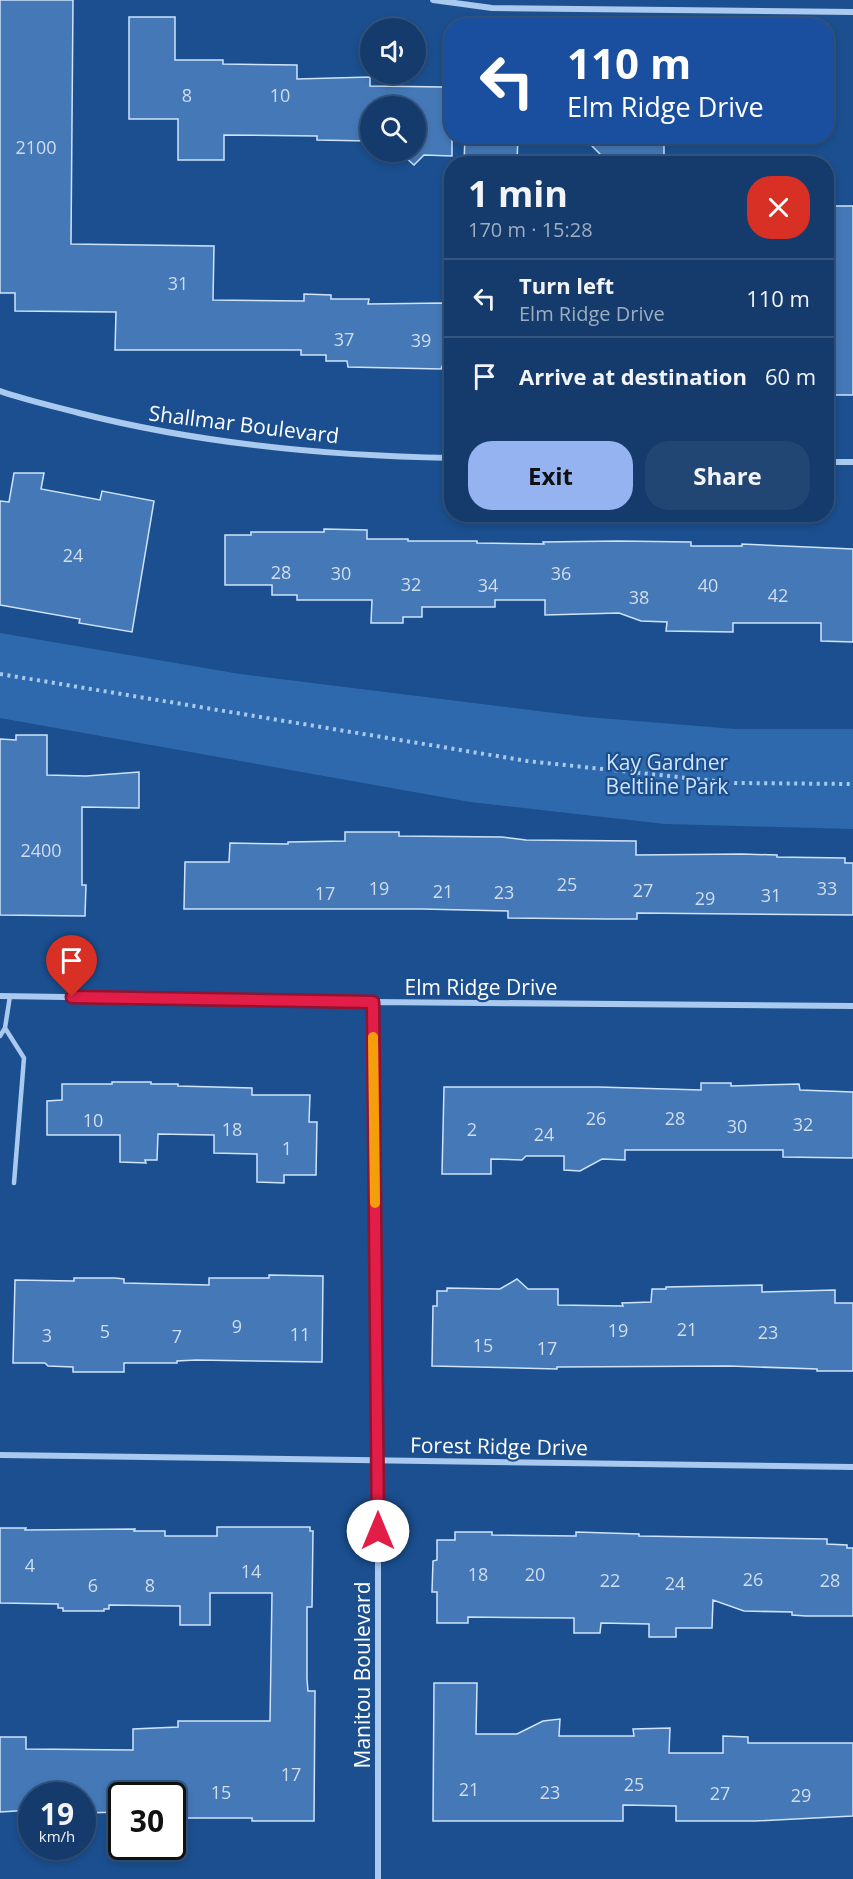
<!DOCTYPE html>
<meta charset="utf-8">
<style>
body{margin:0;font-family:"Open Sans",sans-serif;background:#214673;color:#f1f3f6;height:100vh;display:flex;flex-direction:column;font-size:22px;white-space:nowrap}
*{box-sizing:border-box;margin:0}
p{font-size:20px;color:#9dadc1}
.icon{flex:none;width:33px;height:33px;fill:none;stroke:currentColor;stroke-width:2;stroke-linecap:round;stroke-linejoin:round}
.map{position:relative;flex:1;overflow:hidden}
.panel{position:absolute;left:444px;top:156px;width:390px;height:366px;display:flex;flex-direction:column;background:#143b6b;border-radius:24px;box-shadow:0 3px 9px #0003,0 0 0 2px #33557e}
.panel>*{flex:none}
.guide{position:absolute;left:444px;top:18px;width:390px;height:126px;border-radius:24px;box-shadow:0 3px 9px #0003,0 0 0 2px #33557e;background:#1a4fa0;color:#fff;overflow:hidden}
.fabs{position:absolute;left:360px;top:18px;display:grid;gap:12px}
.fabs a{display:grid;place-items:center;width:66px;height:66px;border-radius:50%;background:#143b6b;box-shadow:0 3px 9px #0003,0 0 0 2px #33557e;font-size:30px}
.speed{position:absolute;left:18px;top:1782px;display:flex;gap:12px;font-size:30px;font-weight:700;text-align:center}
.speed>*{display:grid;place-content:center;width:78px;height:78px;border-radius:50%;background:#143b6b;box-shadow:0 3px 9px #0003,0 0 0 2px #33557e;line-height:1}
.speed small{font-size:15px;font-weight:400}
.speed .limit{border:3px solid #111;border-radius:9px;background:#fff;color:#111}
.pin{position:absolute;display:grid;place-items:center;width:51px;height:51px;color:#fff;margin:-62px -26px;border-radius:50% 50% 50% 0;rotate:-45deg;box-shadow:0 0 6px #0007}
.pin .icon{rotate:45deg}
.me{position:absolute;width:66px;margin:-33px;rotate:0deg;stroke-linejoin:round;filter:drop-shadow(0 0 4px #0008)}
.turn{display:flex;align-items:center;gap:21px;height:126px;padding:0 24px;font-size:27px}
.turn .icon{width:78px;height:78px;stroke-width:2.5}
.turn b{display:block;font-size:42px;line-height:51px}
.round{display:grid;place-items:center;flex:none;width:63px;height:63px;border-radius:24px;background:#214673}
.head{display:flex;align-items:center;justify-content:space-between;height:102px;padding:0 24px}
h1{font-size:36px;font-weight:700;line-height:45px}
.action{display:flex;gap:12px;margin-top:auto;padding:12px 24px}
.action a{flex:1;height:69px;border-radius:24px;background:#95b2f1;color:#111;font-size:24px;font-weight:700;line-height:69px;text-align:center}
.action a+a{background:#214673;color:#f1f3f6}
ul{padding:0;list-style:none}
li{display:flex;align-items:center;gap:18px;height:78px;padding:0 24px;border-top:2px solid #33557e}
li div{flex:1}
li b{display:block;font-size:22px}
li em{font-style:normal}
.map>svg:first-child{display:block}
</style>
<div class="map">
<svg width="853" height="1879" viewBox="0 0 853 1879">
<rect width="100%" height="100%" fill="#1b4f8f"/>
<!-- green -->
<path fill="#2e69ad" d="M 0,633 L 240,674 L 587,717 L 735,729 L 853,729 L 853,829 L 665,824 L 470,802 L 0,718 Z"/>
<!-- building -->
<path fill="#4478b7" stroke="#cfe3fa" stroke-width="1.5" d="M 0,0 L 73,0 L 71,244 L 214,246 L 213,300 L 304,301 L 304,294 L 331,295 L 331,299 L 369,299 L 368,304 L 443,303 L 443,305 L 452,305 L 452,364 L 443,364 L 441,369 L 348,367 L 347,361 L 326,361 L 326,355 L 301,355 L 301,350 L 115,350 L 116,312 L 15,311 L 15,293 L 0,293 Z
M 129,17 L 175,17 L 175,60 L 223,60 L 223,64 L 297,65 L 297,79 L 370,77 L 370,86 L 445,87 L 445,99 L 452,99 L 452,156 L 424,155 L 414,165 L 405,157 L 383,157 L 383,152 L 416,152 L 416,106 L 370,106 L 370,141 L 317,140 L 317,136 L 224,135 L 224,160 L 178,160 L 178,119 L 129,119 Z
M 465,136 L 518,136 L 517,163 L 464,163 Z
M 582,136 L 664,136 L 664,162 L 610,164 Z
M 826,206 L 853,206 L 853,395 L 826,395 Z
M 14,473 L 44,473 L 41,489 L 100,500 L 102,491 L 154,501 L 132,632 L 79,623 L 80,619 L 0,605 L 0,501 L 9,502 Z
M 324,529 L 367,530 L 367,539 L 408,539 L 408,541 L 477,541 L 477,543 L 544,544 L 543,542 L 618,541 L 691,542 L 691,546 L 742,546 L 742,544 L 853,549 L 853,642 L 821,641 L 821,623 L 733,623 L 733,632 L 666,631 L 667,622 L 641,621 L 619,613 L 545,615 L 545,600 L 495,600 L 495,607 L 422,607 L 422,617 L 403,617 L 403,623 L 371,623 L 372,600 L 297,600 L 297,595 L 272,595 L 272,585 L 225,585 L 225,535 L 251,535 L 251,532 L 324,532 Z
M 16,735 L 47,735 L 47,775 L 86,776 L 139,772 L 139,808 L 82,807 L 82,885 L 86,885 L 85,916 L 0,915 L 0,739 L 16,740 Z
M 345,832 L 399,832 L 399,836 L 502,837 L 526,840 L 636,841 L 636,855 L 742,854 L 777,855 L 777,857 L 845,858 L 845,863 L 853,863 L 853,915 L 637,913 L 637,919 L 607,919 L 508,918 L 508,911 L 422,909 L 184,909 L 185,862 L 229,862 L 230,843 L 288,844 L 288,842 L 345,841 Z
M 112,1082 L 151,1082 L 151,1084 L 178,1084 L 178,1086 L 252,1088 L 252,1095 L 310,1095 L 309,1122 L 317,1122 L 316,1175 L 284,1175 L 284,1183 L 257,1182 L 257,1154 L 214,1153 L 214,1135 L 158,1134 L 157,1160 L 145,1160 L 146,1163 L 120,1162 L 120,1135 L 47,1135 L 47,1101 L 62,1100 L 62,1084 L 112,1084 Z
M 701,1083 L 731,1083 L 731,1086 L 799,1084 L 800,1090 L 853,1092 L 853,1158 L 783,1157 L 783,1150 L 625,1150 L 625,1160 L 602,1159 L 580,1171 L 564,1170 L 564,1156 L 526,1156 L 522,1160 L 491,1159 L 491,1174 L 442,1174 L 444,1087 L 598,1087 L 701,1090 Z
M 269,1275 L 323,1276 L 322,1362 L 196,1360 L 177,1361 L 177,1363 L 124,1363 L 124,1372 L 73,1372 L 73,1367 L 48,1366 L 45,1363 L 13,1363 L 15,1280 L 74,1281 L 74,1278 L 115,1278 L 124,1279 L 124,1283 L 209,1285 L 209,1278 L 269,1278 Z
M 517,1279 L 528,1289 L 558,1289 L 558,1305 L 623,1306 L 622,1303 L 651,1302 L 652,1289 L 666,1289 L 666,1287 L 762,1285 L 762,1292 L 835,1290 L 835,1303 L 853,1303 L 853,1371 L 817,1371 L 817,1369 L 729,1366 L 557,1367 L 557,1369 L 432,1366 L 433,1306 L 437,1306 L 437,1291 L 447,1291 L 447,1288 L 500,1289 Z
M 217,1527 L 310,1527 L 310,1531 L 313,1531 L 312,1607 L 307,1607 L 307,1679 L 308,1691 L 315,1691 L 314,1821 L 252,1821 L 252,1818 L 178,1818 L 172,1817 L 172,1796 L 122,1796 L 122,1812 L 82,1813 L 82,1796 L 32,1796 L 32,1810 L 0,1812 L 0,1737 L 26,1737 L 26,1749 L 133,1750 L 133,1729 L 178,1727 L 178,1721 L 270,1721 L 272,1593 L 210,1593 L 210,1625 L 180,1625 L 180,1606 L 109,1605 L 109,1609 L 104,1609 L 104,1611 L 63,1611 L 63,1608 L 58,1608 L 58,1604 L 0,1603 L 0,1528 L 26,1528 L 25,1530 L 135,1529 L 134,1531 L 165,1531 L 165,1536 L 217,1536 Z
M 455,1532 L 492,1532 L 492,1535 L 576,1536 L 576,1532 L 639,1534 L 639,1536 L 827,1539 L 827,1544 L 847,1545 L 847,1548 L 853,1548 L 853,1616 L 806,1616 L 792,1615 L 792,1612 L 744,1611 L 713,1600 L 712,1628 L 676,1628 L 676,1637 L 649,1637 L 649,1624 L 601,1623 L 600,1633 L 574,1633 L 574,1618 L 468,1617 L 468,1623 L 437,1623 L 437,1592 L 432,1592 L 433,1561 L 437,1560 L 437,1540 L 455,1540 Z
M 434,1683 L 477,1683 L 476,1734 L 517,1734 L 543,1721 L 560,1719 L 559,1736 L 634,1736 L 633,1729 L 670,1728 L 669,1753 L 723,1753 L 723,1736 L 748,1737 L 748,1743 L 853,1743 L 853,1816 L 755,1821 L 676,1821 L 676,1806 L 623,1805 L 623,1821 L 433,1821 Z"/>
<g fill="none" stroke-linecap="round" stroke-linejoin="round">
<!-- path -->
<path stroke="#a9c9ee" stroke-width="4" stroke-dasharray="3 4.5" stroke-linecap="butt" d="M 0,674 L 527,761 L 735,783 L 853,784"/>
<!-- lane -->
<path stroke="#a9c9ee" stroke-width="4.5" d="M 5,1028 L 24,1058 L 14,1183
M 0,1036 L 5,1028 L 10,996"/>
<!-- street -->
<path stroke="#a9c9ee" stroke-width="6" d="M 433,0 L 492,8 L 853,12
M 0,391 C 26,400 53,406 79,413 C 201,444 326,456 452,458
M 826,462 L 853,462
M 0,996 L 373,1002 L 853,1006
M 373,1002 L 378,1461 L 378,1879
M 0,1455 L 853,1467"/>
</g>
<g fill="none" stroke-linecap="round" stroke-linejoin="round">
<defs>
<path id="route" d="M 72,997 L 373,1002 L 378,1531"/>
</defs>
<!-- route casing -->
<use href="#route" stroke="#92132f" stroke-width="15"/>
<!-- route -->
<use href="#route" stroke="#e11d48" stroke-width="10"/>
<!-- slow -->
<path stroke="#f59e0b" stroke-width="10" d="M 373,1037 L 375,1203"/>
</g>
<g text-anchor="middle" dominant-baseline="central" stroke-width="4.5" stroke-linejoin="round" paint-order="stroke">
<!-- number labels -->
<g font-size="18" fill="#d0dded">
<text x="187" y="95">8</text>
<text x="280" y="95">10</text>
<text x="36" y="147">2100</text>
<text x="178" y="283">31</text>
<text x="344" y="339">37</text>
<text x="421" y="340">39</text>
<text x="73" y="555">24</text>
<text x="281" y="572">28</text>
<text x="341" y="573">30</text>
<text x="561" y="573">36</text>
<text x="411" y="584">32</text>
<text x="488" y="585">34</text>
<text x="708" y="585">40</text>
<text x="778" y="595">42</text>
<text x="639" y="597">38</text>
<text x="41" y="850">2400</text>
<text x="567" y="884">25</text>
<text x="379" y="888">19</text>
<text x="827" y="888">33</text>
<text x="643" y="890">27</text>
<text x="443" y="891">21</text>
<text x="504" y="892">23</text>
<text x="325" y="893">17</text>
<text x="771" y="895">31</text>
<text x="705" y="898">29</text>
<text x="596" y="1118">26</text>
<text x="675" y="1118">28</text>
<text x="93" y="1120">10</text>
<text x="803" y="1124">32</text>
<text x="737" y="1126">30</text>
<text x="232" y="1129">18</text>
<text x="472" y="1129">2</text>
<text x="544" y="1134">24</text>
<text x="287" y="1148">1</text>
<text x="237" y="1326">9</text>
<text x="687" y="1329">21</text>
<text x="618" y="1330">19</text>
<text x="105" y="1331">5</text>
<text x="768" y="1332">23</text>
<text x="300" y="1334">11</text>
<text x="47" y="1335">3</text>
<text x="177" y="1336">7</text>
<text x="483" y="1345">15</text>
<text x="547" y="1348">17</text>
<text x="30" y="1565">4</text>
<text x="251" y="1571">14</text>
<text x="478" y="1574">18</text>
<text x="535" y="1574">20</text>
<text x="753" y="1579">26</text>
<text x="610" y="1580">22</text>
<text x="830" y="1580">28</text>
<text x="675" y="1583">24</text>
<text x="93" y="1585">6</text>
<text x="150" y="1585">8</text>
<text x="291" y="1774">17</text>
<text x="634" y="1784">25</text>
<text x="469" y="1789">21</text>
<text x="221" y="1792">15</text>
<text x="550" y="1792">23</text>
<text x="720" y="1793">27</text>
<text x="801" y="1795">29</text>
</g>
<!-- street labels -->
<g font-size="21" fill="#fff" stroke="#1b4f8f">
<text transform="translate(244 424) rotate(7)">Shallmar Boulevard</text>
<text x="481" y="987">Elm Ridge Drive</text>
<text transform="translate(499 1446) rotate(1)">Forest Ridge Drive</text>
<text transform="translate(362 1675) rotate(-90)">Manitou Boulevard</text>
</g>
<!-- park labels -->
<g font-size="21" fill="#cfe3fa" stroke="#1b4f8f">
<text x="667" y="762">Kay Gardner<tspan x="667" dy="24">Beltline Park</tspan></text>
</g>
</g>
</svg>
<div class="fabs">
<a><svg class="icon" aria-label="sound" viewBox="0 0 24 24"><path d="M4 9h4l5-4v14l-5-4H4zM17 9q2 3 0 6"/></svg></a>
<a><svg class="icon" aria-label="search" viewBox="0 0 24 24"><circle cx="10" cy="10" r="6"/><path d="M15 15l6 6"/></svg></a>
</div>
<div class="speed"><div>19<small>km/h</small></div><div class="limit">30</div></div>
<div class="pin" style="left:72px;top:997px;background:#d93025"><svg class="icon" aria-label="arrive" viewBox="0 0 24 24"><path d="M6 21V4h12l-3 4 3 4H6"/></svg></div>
<svg class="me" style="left:378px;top:1531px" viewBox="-20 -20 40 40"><circle r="19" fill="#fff"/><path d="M0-13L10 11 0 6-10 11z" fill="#e11d48"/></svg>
<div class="guide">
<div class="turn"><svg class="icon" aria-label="left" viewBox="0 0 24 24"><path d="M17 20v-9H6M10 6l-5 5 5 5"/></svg><div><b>110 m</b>Elm Ridge Drive</div></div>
</div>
<section class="panel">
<div class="head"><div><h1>1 min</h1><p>170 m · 15:28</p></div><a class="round" style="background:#d93025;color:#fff"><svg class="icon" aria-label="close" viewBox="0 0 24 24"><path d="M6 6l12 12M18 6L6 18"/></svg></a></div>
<ul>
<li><svg class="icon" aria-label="left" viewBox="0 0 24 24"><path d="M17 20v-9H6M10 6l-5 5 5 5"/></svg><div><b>Turn left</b><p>Elm Ridge Drive</p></div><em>110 m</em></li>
<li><svg class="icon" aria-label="arrive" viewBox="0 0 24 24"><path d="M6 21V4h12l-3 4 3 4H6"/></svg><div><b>Arrive at destination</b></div><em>60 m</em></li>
</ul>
<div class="action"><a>Exit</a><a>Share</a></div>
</section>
</div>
